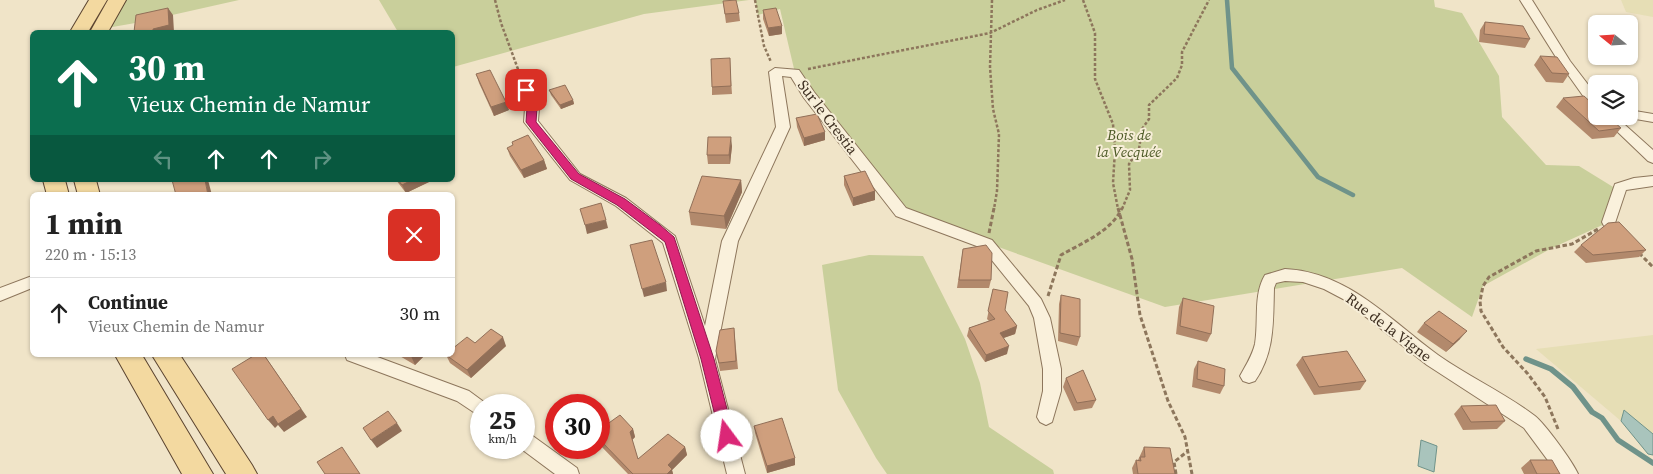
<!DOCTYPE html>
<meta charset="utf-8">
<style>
body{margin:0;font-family:"Source Serif 4",serif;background:#f2f2f2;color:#222;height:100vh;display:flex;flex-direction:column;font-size:19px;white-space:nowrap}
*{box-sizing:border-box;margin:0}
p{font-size:16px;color:#767676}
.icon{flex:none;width:28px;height:28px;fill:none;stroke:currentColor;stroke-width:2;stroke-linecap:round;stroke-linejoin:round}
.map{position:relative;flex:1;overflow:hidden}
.drawer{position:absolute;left:30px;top:192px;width:425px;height:165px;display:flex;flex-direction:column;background:#fff;border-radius:8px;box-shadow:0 1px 4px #0004}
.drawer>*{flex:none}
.guide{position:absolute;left:30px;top:30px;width:425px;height:152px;border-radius:8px;box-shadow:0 1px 4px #0004;background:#0b6e4f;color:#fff;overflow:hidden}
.needle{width:32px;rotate:288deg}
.fabs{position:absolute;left:1588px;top:15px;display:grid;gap:10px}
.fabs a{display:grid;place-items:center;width:50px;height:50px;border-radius:8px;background:#fff;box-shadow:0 1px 4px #0004;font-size:25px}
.speed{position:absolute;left:470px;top:394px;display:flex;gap:10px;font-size:25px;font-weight:700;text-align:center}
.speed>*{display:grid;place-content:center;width:65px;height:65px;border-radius:50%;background:#fff;box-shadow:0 1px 4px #0004;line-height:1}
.speed small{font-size:12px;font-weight:400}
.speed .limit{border:8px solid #d22;background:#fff;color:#111}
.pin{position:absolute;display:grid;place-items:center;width:42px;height:42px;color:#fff;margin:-21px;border-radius:10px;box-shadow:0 2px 8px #0006}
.me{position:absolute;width:55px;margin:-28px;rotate:346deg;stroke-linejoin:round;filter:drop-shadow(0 0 4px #0008)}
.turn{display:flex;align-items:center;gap:18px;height:105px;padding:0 15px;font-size:22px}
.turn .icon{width:65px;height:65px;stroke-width:2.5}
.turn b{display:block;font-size:35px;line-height:42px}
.lanes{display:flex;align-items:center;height:48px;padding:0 15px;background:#0003;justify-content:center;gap:25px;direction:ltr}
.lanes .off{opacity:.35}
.round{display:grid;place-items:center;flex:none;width:52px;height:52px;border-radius:8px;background:#f2f2f2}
.headline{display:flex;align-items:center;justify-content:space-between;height:85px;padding:0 15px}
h1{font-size:30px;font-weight:700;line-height:38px}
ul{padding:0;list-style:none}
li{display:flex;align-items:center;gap:15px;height:70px;padding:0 15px;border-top:1px solid #e0e0e0}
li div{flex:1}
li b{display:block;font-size:19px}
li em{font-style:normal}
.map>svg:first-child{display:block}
</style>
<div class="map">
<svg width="1653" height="474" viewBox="0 0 1653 474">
<rect width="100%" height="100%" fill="#f0e4c8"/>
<!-- farmland -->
<path fill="#e6deb5" d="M 1621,0 L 1653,0 L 1653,17 L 1626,12 Z
M 1653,335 L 1653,434 L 1624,410 L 1621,421 L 1536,349 Z"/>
<!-- green -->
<path fill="#c9cf9b" d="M 121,0 L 239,0 L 141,22 L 101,29 Z
M 379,0 L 749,0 L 644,14 L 453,67 L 452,32 L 398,32 Z
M 755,0 L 1434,0 L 1435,7 L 1462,13 L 1499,76 L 1502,117 L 1546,165 L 1579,166 L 1618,190 L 1609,222 L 1552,248 L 1483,286 L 1472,317 L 1402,268 L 1165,307 L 901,212 L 795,73 L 780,9 L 758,15 Z
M 869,255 L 923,256 L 965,339 L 980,383 L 989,427 L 1053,470 L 1054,474 L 887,474 L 876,458 L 838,390 L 822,265 Z"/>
<!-- water -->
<path fill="#a9c4bc" stroke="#6f938a" d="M 1624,410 L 1653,434 L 1653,455 L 1648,454 L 1621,421 Z
M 1421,440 L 1437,446 L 1434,472 L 1418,466 Z"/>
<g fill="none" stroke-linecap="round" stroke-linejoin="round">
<!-- stream-far1 -->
<path stroke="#6f938a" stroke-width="4.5" d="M 1227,0 L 1232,68 L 1318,177 L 1353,195"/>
<!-- stream -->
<path stroke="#6f938a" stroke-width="5.5" d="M 1526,359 L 1551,369 L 1573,387 L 1592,412 L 1602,418 L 1618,440 L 1653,463"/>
<defs>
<path id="minor" d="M 1520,0 L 1532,0 L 1570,61 L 1596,95 L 1596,108 L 1591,107 L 1559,62 Z
M 775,68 L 799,70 L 814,92 L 906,208 L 992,240 L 1041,299 L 1050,318 L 1061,369 L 1061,391 L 1052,422 L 1046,425 L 1040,422 L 1037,417 L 1043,391 L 1043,369 L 1034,318 L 1029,306 L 982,248 L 896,216 L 804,98 L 791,77 L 782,76 L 790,127 L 738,241 L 715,359 L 745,474 L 727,474 L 699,358 L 663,243 L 616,206 L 570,180 L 524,122 L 525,108 L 520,90 L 521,87 L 531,87 L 539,108 L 538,121 L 580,174 L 626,198 L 675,236 L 705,326 L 722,241 L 776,127 L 769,72 Z
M 1629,110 L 1653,114 L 1653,122 L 1624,117 L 1629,116 Z
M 1601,116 L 1615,116 L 1653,150 L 1653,163 L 1648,161 Z
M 1653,176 L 1653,186 L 1626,190 L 1614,226 L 1609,227 L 1604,226 L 1602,222 L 1615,184 L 1634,178 Z
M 1285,269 C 1348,272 1390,320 1438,355 C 1469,377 1505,393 1535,416 C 1545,424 1573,462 1578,474 L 1558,474 L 1524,428 L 1427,365 L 1343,299 L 1324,289 L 1303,282 L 1285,281 L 1276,283 L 1274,288 C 1273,321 1275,352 1255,381 L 1249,383 L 1243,381 L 1240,376 C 1246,365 1252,356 1255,344 C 1259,320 1253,295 1265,275 Z
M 32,276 L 32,288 L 0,301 L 0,288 Z
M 345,355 L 372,355 L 469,391 L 488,405 L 481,405 L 481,417 L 457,401 L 347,360 Z
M 524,432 L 530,434 L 577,468 L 579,474 L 555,474 L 520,448 L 524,448 Z"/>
<path id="primary" d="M 89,0 L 107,0 L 88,32 L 70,32 Z
M 108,0 L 126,0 L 108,32 L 90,32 Z
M 43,180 L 65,180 L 69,195 L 47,195 Z
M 74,180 L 96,180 L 100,195 L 78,195 Z
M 115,355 L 142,355 L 213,474 L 182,474 Z
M 152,355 L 180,355 L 252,465 L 257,474 L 226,474 Z"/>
</defs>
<!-- minor casing -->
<use href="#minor" stroke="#8d765c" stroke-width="2"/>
<!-- primary casing -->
<use href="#primary" stroke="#5b4430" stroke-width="2"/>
<!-- path-far1 -->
<path stroke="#8d765c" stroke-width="2.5" stroke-dasharray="3 2" stroke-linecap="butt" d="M 495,0 L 501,23 L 522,80
M 755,0 L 764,46 L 771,62
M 992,0 L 990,67 L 993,109 L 999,134 L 997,191 L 994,209
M 1083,0 L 1095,33 L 1095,79 L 1113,124 L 1115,150 L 1113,183 L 1118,209
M 808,69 L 990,33 L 1037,10 L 1065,0
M 1122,209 L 1130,190 L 1129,164 L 1139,149 L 1142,129 L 1149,119 L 1149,105 L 1177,78 L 1182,65 L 1182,52 L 1209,0"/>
<!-- path -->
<path stroke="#8d765c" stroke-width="3" stroke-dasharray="4.5 2.5" stroke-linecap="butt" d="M 1118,208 L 1132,259 L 1140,315 L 1168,401 L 1185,437 L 1192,474
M 989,233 L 994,208
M 1639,253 L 1653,267
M 1048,296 L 1061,255 C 1082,243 1112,231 1122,208
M 1558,429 L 1545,397 L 1528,374 L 1503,347 L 1481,311 L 1480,301 L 1483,286 L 1489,277 L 1536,251 L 1572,244 L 1598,229
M 1176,474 L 1174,462 L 1188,451"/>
<!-- minor -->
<use href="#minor" fill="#faf1dc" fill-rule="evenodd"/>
<!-- primary -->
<use href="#primary" fill="#f3d9a0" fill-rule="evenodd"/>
</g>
<!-- wall -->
<path fill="#b2896c" d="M 723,1 L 739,13 L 740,21 L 726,23 Z
M 763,10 L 782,34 L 769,36 L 763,19 Z
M 1485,22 L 1530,39 L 1525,48 L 1479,42 L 1480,30 Z
M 1540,56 L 1569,74 L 1563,83 L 1546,82 L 1534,65 Z
M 730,66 L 732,94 L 712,95 L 712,87 Z
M 476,74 L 509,110 L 494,116 L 479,83 Z
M 549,90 L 573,100 L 574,104 L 561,109 L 551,95 Z
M 1563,98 L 1621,128 L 1614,137 L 1592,139 L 1556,107 Z
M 796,118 L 825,140 L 804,146 L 797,127 Z
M 732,146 L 730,164 L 708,164 L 707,155 Z
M 507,148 L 544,160 L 547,169 L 524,178 L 510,156 Z
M 844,176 L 875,191 L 875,200 L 853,206 L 844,185 Z
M 396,180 L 427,180 L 429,182 L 406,193 Z
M 741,180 L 742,192 L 726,229 L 691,225 L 689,212 Z
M 1581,245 L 1646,250 L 1639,257 L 1586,263 L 1574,252 Z
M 963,249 L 991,280 L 989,288 L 957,288 Z
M 993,289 L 1005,310 L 1017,326 L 1015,334 L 1003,338 L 1007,354 L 985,362 L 967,336 L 969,328 L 989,321 L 987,319 Z
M 1061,295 L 1080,337 L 1077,346 L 1058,341 L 1059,304 Z
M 1183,298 L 1211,334 L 1207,342 L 1176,334 L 1179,307 Z
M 1424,323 L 1460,339 L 1446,352 L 1417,332 Z
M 734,328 L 738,369 L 720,371 L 716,351 Z
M 475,343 L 506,346 L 471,378 L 450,363 L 446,355 Z
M 398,355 L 425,355 L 415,365 Z
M 1302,357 L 1366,381 L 1360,390 L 1314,395 L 1296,365 Z
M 1198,361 L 1224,386 L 1220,394 L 1192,387 L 1194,369 Z
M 1066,378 L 1096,400 L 1092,408 L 1074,411 L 1063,387 Z
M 1461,406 L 1505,421 L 1497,429 L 1463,430 L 1454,414 Z
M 754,426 L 795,458 L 795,465 L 767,473 L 755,433 Z
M 633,429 L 635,437 L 632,440 L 638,459 L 685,447 L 687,455 L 672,470 L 673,474 L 628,474 L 599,444 L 599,430 Z
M 1144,447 L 1175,474 L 1133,474 L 1132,468 L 1136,460 L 1138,460 Z
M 1530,460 L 1560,474 L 1524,474 L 1521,468 Z"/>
<!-- shaded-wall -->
<path fill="#916f58" d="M 168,8 L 173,15 L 174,32 L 153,32 L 153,29 Z
M 782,26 L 782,34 L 769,36 L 768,28 Z
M 573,100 L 574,104 L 561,109 L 560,105 Z
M 506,102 L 509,110 L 494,116 L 491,107 Z
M 825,132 L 825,140 L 804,146 L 804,138 Z
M 731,137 L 732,146 L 730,164 L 729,155 Z
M 544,160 L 547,169 L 524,178 L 521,170 Z
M 205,180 L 208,180 L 212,195 L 208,195 Z
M 412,180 L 427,180 L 429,182 L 406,193 L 402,185 Z
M 741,180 L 742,192 L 726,229 L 724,216 Z
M 875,191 L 875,200 L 853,206 L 853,198 Z
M 606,220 L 608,228 L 587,234 L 585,225 Z
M 666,282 L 667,291 L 644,297 L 642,289 Z
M 1017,326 L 1015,334 L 998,340 L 1000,333 Z
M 1467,331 L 1460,339 L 1446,352 L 1453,344 Z
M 503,337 L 506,346 L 471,378 L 467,370 Z
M 1009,346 L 1007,354 L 985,362 L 986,355 Z
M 264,355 L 307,417 L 284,432 L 278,425 L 275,428 L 268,420 Z
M 412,355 L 425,355 L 415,365 L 411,356 Z
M 397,423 L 402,431 L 377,448 L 371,440 Z
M 633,429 L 635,437 L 632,440 L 630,432 Z
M 685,447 L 687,455 L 672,470 L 673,474 L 667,474 L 668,465 Z
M 795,458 L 795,465 L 767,473 L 767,466 Z"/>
<!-- building -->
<path fill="#cf9f7d" stroke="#916f58" d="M 736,0 L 739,13 L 725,14 L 723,1 Z
M 168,8 L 169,25 L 153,29 L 153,32 L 134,32 L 136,15 Z
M 776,8 L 782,26 L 768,28 L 763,10 Z
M 1485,22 L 1523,26 L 1530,39 L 1484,34 Z
M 1540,56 L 1557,57 L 1569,74 L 1552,73 Z
M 730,58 L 731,86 L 712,87 L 711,59 Z
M 490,70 L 506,102 L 491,107 L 476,74 Z
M 565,85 L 573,100 L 560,105 L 549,90 Z
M 1584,96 L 1596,107 L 1596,116 L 1607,116 L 1621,128 L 1599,131 L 1563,98 Z
M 817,114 L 825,132 L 804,138 L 796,118 Z
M 528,135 L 544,160 L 521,170 L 507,148 L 513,145 L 512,142 Z
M 708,137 L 731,137 L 729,155 L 707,155 Z
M 865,171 L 875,191 L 853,198 L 844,176 Z
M 702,176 L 741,180 L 724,216 L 689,212 Z
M 172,180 L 205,180 L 208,195 L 176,195 Z
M 398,180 L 412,180 L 402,185 Z
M 601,203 L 606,220 L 585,225 L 580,209 Z
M 1619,222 L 1646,250 L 1593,255 L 1581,245 L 1608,223 Z
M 652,240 L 666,282 L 642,289 L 630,245 Z
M 986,245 L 992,253 L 991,280 L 959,280 L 963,249 Z
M 993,289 L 1008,292 L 1005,310 L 1017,326 L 1000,333 L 1009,346 L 986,355 L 969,328 L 995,319 L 988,311 Z
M 1061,295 L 1080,299 L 1080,337 L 1060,333 Z
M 1183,298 L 1214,306 L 1211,334 L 1180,326 Z
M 1439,311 L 1467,331 L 1453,344 L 1424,323 Z
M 734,328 L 736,361 L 719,363 L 716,351 L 720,330 Z
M 491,329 L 503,337 L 467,370 L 446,355 L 452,355 L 452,349 L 467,337 L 475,343 Z
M 1347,351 L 1366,381 L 1319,387 L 1302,357 Z
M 255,355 L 264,355 L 301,409 L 278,424 L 273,416 L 268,420 L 232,369 Z
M 1198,361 L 1225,369 L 1224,386 L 1197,379 Z
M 1083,370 L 1096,400 L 1077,403 L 1066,378 Z
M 1496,405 L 1505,421 L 1471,422 L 1461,406 Z
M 388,411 L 397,423 L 371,440 L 363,428 Z
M 620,415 L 633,429 L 630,432 L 638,459 L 668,434 L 685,447 L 668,465 L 672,469 L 667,474 L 633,474 L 599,439 L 599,430 Z
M 782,418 L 795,458 L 767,466 L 754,426 Z
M 342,447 L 360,474 L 325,474 L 317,462 Z
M 1144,447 L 1170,448 L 1175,474 L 1138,474 L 1136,460 L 1141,461 L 1140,457 L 1145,457 Z
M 1530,460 L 1552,460 L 1560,474 L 1537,474 Z"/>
<!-- route -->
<path fill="#db2777" stroke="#8e194d" d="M 526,87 L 531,90 L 537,108 L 536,122 L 579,174 L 625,199 L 660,225 L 674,237 L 714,359 L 734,436 L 732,440 L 727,442 L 722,440 L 720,436 L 701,359 L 665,242 L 617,205 L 571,179 L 526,122 L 527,108 L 521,90 Z"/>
<g text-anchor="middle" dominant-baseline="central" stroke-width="4" stroke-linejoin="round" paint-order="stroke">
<!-- street labels -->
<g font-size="15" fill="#3d2e20" stroke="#f7eed8">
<text transform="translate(828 117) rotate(53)">Sur le Crestia</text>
<text transform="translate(1389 327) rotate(37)">Rue de la Vigne</text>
</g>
<!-- park labels -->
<g font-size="15" font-style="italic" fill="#4d5a26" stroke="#f7eed8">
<text x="1129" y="134">Bois de<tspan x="1129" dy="17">la Vecquée</tspan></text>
</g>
</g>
</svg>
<div class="fabs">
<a><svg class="needle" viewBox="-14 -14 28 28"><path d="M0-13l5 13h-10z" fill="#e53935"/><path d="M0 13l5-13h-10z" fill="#767676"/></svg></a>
<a><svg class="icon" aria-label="layers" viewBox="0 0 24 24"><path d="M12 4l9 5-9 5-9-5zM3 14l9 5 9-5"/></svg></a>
</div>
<div class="speed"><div>25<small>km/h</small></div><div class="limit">30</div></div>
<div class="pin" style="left:526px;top:90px;background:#d93025"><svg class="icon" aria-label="arrive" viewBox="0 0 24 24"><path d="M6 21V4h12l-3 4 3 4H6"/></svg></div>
<svg class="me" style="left:727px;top:436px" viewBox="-20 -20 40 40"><circle r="19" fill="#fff"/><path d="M0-13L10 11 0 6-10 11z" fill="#db2777"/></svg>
<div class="guide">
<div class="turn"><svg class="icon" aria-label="ahead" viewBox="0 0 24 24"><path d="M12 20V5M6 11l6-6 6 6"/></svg><div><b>30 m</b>Vieux Chemin de Namur</div></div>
<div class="lanes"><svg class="icon off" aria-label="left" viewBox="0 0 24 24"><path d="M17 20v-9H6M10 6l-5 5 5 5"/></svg><svg class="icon" aria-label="ahead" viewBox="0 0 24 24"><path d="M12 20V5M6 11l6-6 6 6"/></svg><svg class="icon" aria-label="ahead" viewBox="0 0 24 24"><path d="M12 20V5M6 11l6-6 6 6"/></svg><svg class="icon off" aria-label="right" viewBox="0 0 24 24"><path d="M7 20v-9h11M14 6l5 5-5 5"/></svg></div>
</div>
<section class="drawer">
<div class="headline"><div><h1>1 min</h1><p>220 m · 15:13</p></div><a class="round" style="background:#d93025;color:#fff"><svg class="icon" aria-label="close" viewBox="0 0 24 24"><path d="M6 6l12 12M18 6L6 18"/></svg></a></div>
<ul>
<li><svg class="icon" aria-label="ahead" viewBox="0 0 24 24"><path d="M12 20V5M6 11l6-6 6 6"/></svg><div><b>Continue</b><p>Vieux Chemin de Namur</p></div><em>30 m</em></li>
</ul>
</section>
</div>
